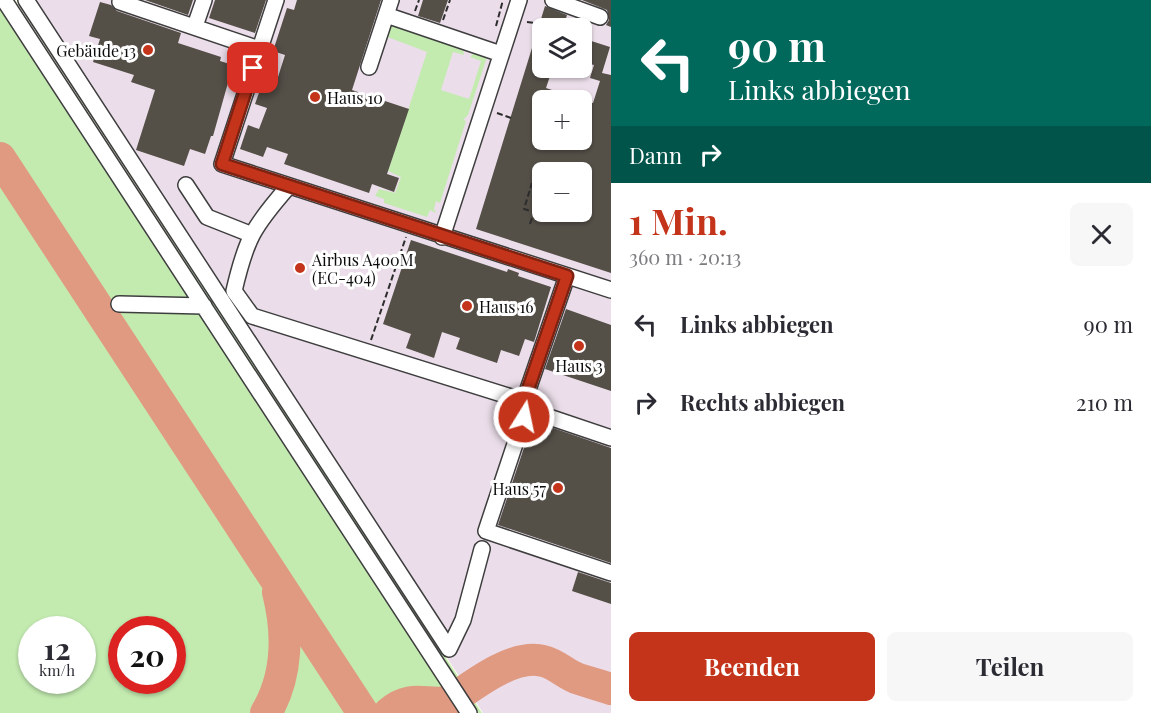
<!DOCTYPE html>
<html lang="de">
<meta charset="utf-8">
<style>
body{margin:0;font-family:"Playfair Display",serif;background:#f7f7f7;color:#2b2b33;height:100vh;display:flex;flex-direction:column;font-size:22px;white-space:nowrap}
*{box-sizing:border-box;margin:0}
p{font-size:20px;color:#7c7c81}
.icon{flex:none;width:33px;height:33px;fill:none;stroke:currentColor;stroke-width:2;stroke-linecap:round;stroke-linejoin:round}
.map{position:relative;flex:1;overflow:hidden}
.drawer{display:flex;flex-direction:column;background:#fff;width:540px}
.drawer>*{flex:none}
.banner{background:#00695c;color:#fff;overflow:hidden}
.controls{position:absolute;left:532px;top:18px;display:grid;gap:12px}
.controls a{display:grid;place-items:center;width:60px;height:60px;border-radius:9px;background:#fff;box-shadow:0 2px 4px #0004;font-size:30px}
.speed{position:absolute;left:18px;top:616px;display:flex;gap:12px;font-size:30px;font-weight:700;text-align:center}
.speed>*{display:grid;place-content:center;width:78px;height:78px;border-radius:50%;background:#fff;box-shadow:0 2px 4px #0004;line-height:1}
.speed small{font-size:15px;font-weight:400}
.speed .limit{border:9px solid #d22;background:#fff;color:#111}
.pin{position:absolute;display:grid;place-items:center;width:51px;height:51px;color:#fff;margin:-26px;border-radius:12px;box-shadow:0 3px 9px #0006}
.me{position:absolute;width:66px;margin:-33px;rotate:10deg;stroke-linejoin:round;filter:drop-shadow(0 0 4px #0008)}
.turn{display:flex;align-items:center;gap:21px;height:126px;padding:0 18px;font-size:27px}
.turn .icon{width:78px;height:78px;stroke-width:2.5}
.turn b{display:block;font-size:42px;line-height:51px}
.then{display:flex;align-items:center;height:57px;padding:0 18px;background:#0003;gap:12px;font-size:22px}
.round{display:grid;place-items:center;flex:none;width:63px;height:63px;border-radius:9px;background:#f7f7f7}
.summary{display:flex;align-items:center;justify-content:space-between;height:102px;padding:0 18px}
h1{font-size:36px;font-weight:700;line-height:45px;color:#c3341b}
.action{display:flex;gap:12px;margin-top:auto;padding:12px 18px}
.action a{flex:1;height:69px;border-radius:9px;background:#c3341b;color:#fff;font-size:24px;font-weight:700;line-height:69px;text-align:center}
.action a+a{background:#f7f7f7;color:#2b2b33}
ul{padding:0;list-style:none}
li{display:flex;align-items:center;gap:18px;height:78px;padding:0 18px}
li div{flex:1}
li b{display:block;font-size:22px}
li em{font-style:normal}
main{display:flex;flex:1;min-height:0}
.map>svg:first-child{display:block}
</style>
<main>
<div class="map">
<svg width="611" height="713" viewBox="0 0 611 713">
<rect width="100%" height="100%" fill="#ffffe9"/>
<!-- industrial -->
<path fill="#ebdeea" fill-rule="evenodd" d="M 18,0 L 611,0 L 611,713 L 483,713 ZM 543,28 L 582,28 L 582,68 L 543,68 ZM 543,100 L 582,100 L 582,140 L 543,140 ZM 543,172 L 582,172 L 582,212 L 543,212 Z"/>
<!-- green -->
<path fill="#c3ebb0" fill-rule="evenodd" d="M 0,0 L 14,0 L 482,713 L 0,713 ZM 32,630 L 82,630 L 82,681 L 32,681 ZM 122,630 L 172,630 L 172,681 L 122,681 Z
M 391,24 L 462,45 L 464,55 L 453,52 L 441,90 L 469,99 L 481,61 L 470,57 L 477,50 L 487,57 L 468,115 L 463,120 L 466,121 L 440,203 L 436,201 L 434,209 L 436,213 L 430,210 L 427,217 L 384,203 L 384,199 L 375,196 L 379,189 L 395,193 L 401,177 L 388,171 L 427,52 L 385,36 Z"/>
<g fill="none" stroke-linecap="round" stroke-linejoin="round">
<!-- taxiway -->
<path stroke="#e19a82" stroke-width="32" d="M 0,158 L 363,713
M 266,713 C 288,676 288,632 278,592
M 389,713 C 413,692 429,708 452,701
M 433,713 C 461,695 509,652 543,661 C 556,664 564,673 576,678 C 587,682 599,685 611,689"/>
</g>
<!-- building -->
<path fill="#544f47" fill-rule="evenodd" d="M 145,0 L 193,0 L 188,15 Z
M 215,0 L 266,0 L 255,33 L 209,18 Z
M 297,0 L 381,0 L 352,90 L 409,109 L 387,174 L 399,178 L 394,192 L 372,184 L 369,193 L 284,164 L 288,154 L 267,147 L 263,157 L 240,149 L 248,125 L 259,129 L 267,108 L 255,104 L 266,73 L 278,77 L 285,55 L 273,51 L 287,8 L 294,10 Z
M 423,0 L 448,0 L 440,23 L 418,16 Z
M 582,0 L 611,0 L 611,27 L 606,25 L 609,20 L 607,10 Z
M 100,2 L 111,5 L 117,11 L 181,33 L 178,43 L 221,57 L 220,61 L 233,65 L 213,136 L 211,136 L 205,154 L 190,149 L 184,166 L 136,150 L 155,90 L 131,82 L 134,75 L 93,62 L 100,39 L 89,36 Z
M 545,6 L 567,15 L 563,28 L 543,28 L 543,68 L 552,70 L 546,88 L 579,99 L 543,100 L 543,140 L 582,140 L 582,100 L 593,103 L 600,81 L 590,78 L 594,65 L 582,62 L 582,38 L 610,47 L 602,73 L 611,75 L 611,273 L 476,229 ZM 543,172 L 582,172 L 582,212 L 543,212 Z
M 411,240 L 507,272 L 508,269 L 519,273 L 518,276 L 551,287 L 534,342 L 525,339 L 519,356 L 501,350 L 497,363 L 456,349 L 460,338 L 442,332 L 434,358 L 406,348 L 411,334 L 383,324 Z
M 566,309 L 611,325 L 611,391 L 545,369 Z
M 533,421 L 611,448 L 611,563 L 498,525 Z
M 578,572 L 611,583 L 611,604 L 572,591 Z"/>
<g fill="none" stroke-linecap="round" stroke-linejoin="round">
<defs>
<path id="minor" d="M 4,0 L 469,713
M 26,0 L 449,649 L 463,620 L 482,549
M 276,0 L 222,164 L 611,290
M 553,0 L 600,17
M 120,2 L 259,49
M 386,15 L 501,54
M 195,26 L 204,0
M 369,67 L 391,0
M 186,185 L 207,217 L 250,234
M 288,187 C 253,227 246,239 234,291 L 252,316 L 524,401 L 549,417 L 611,438
M 442,237 L 519,0
M 567,276 L 524,401 L 524,417 L 486,531 L 611,573
M 119,304 L 204,306"/>
</defs>
<!-- minor casing -->
<use href="#minor" stroke="#3e3e3e" stroke-width="18"/>
<!-- path -->
<path stroke="#2d2d2d" stroke-width="2" stroke-dasharray="6 3" stroke-linecap="butt" d="M 415,11 L 419,0
M 443,20 L 450,0
M 527,22 L 534,23
M 496,26 L 503,0
M 497,113 L 511,118
M 546,172 L 547,171
M 538,179 L 543,175
M 530,224 L 534,212 L 524,209 L 532,183
M 371,340 L 406,237"/>
<!-- minor -->
<use href="#minor" stroke="#fff" stroke-width="15"/>
</g>
<g fill="none" stroke-linecap="round" stroke-linejoin="round">
<defs>
<path id="route" d="M 253,68 L 222,164 L 567,276 L 524,401 L 524,417"/>
</defs>
<!-- route casing -->
<use href="#route" stroke="#7f2212" stroke-width="15"/>
<!-- route -->
<use href="#route" stroke="#c3341b" stroke-width="10"/>
</g>
<!-- markers -->
<g fill="#c3341b" stroke="#fff" stroke-width="2">
<circle cx="148" cy="50" r="6"/>
<circle cx="315" cy="97" r="6"/>
<circle cx="300" cy="268" r="6"/>
<circle cx="467" cy="306" r="6"/>
<circle cx="579" cy="346" r="6"/>
<circle cx="558" cy="488" r="6"/>
</g>
<g text-anchor="middle" dominant-baseline="central" stroke-width="6" stroke-linejoin="round" paint-order="stroke">
<!-- poi labels -->
<g font-size="16" fill="#0b0b0b" stroke="#fff" text-anchor="start">
<text x="136" y="50" text-anchor="end">Gebäude 13</text>
<text x="327" y="97">Haus 10</text>
<text x="312" y="259">Airbus A400M<tspan x="312" dy="18">(EC-404)</tspan></text>
<text x="479" y="306">Haus 16</text>
<text x="579" y="365" text-anchor="middle">Haus 3</text>
<text x="546" y="488" text-anchor="end">Haus 57</text>
</g>
</g>
</svg>
<div class="controls">
<a><svg class="icon" aria-label="layers" viewBox="0 0 24 24"><path d="M12 4l9 5-9 5-9-5zM3 14l9 5 9-5"/></svg></a>
<a>+</a>
<a>−</a>
</div>
<div class="speed"><div>12<small>km/h</small></div><div class="limit">20</div></div>
<div class="pin" style="left:253px;top:68px;background:#d93025"><svg class="icon" aria-label="arrive" viewBox="0 0 24 24"><path d="M6 21V4h12l-3 4 3 4H6"/></svg></div>
<svg class="me" style="left:524px;top:417px" viewBox="-20 -20 40 40"><circle r="17" fill="#c3341b" stroke="#fff" stroke-width="3"/><path d="M0-11L8 9 0 5-8 9z" fill="#fff"/></svg>
</div>
<section class="drawer">
<div class="banner">
<div class="turn"><svg class="icon" aria-label="left" viewBox="0 0 24 24"><path d="M17 20v-9H6M10 6l-5 5 5 5"/></svg><div><b>90 m</b>Links abbiegen</div></div>
<div class="then">Dann<svg class="icon" aria-label="right" viewBox="0 0 24 24"><path d="M7 20v-9h11M14 6l5 5-5 5"/></svg></div>
</div>
<div class="summary"><div><h1>1 Min.</h1><p>360 m · 20:13</p></div><a class="round"><svg class="icon" aria-label="close" viewBox="0 0 24 24"><path d="M6 6l12 12M18 6L6 18"/></svg></a></div>
<ul>
<li><svg class="icon" aria-label="left" viewBox="0 0 24 24"><path d="M17 20v-9H6M10 6l-5 5 5 5"/></svg><div><b>Links abbiegen</b></div><em>90 m</em></li>
<li><svg class="icon" aria-label="right" viewBox="0 0 24 24"><path d="M7 20v-9h11M14 6l5 5-5 5"/></svg><div><b>Rechts abbiegen</b></div><em>210 m</em></li>
</ul>
<div class="action"><a>Beenden</a><a>Teilen</a></div>
</section>
</main>
